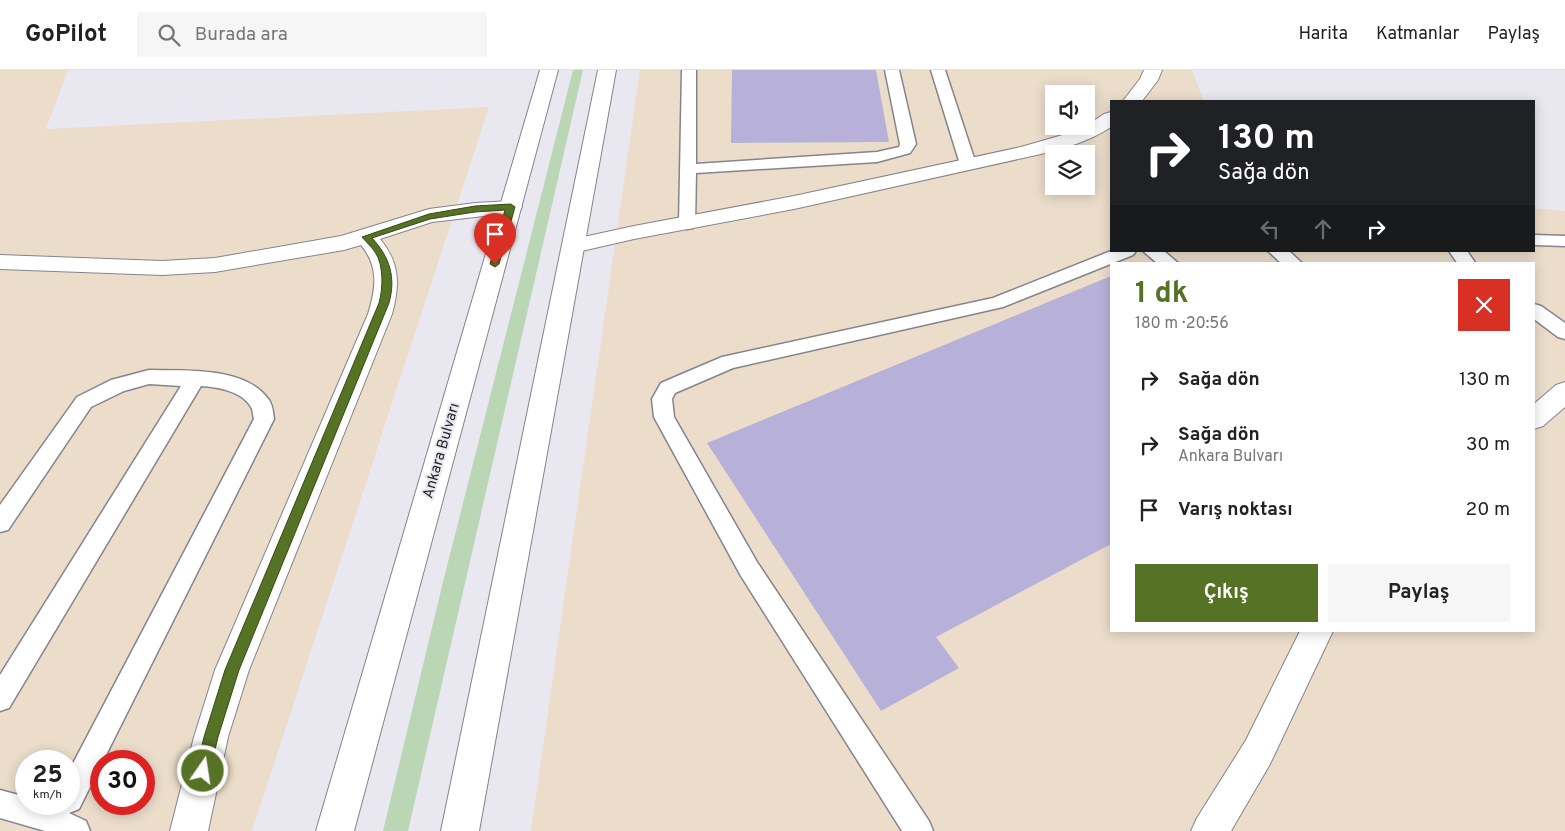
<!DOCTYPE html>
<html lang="tr">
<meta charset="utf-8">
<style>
body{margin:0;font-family:Overpass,sans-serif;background:#f6f6f6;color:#222;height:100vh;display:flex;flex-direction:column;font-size:19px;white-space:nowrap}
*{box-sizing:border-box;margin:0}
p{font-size:16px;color:#767676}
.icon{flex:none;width:28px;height:28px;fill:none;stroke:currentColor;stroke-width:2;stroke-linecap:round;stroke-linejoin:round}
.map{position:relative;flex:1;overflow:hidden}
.panel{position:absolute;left:1110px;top:192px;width:425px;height:370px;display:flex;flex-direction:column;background:#fff;border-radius:0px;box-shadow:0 2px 12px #0003}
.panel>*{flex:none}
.top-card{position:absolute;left:1110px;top:30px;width:425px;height:152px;border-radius:0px;box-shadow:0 2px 12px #0003;background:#202124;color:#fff;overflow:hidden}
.controls{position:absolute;left:1045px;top:15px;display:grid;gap:10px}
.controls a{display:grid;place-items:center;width:50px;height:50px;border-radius:0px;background:#fff;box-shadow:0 2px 12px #0003;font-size:25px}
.speed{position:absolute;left:15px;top:680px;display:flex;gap:10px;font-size:25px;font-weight:700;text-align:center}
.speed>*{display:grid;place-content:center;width:65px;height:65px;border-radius:50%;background:#fff;box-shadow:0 2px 12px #0003;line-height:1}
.speed small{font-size:12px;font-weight:400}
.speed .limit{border:8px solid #d22;background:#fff;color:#111}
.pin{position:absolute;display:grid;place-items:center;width:42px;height:42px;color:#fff;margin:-51px -21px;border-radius:50% 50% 50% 0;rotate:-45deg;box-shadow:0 0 5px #0007}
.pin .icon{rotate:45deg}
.me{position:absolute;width:55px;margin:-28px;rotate:13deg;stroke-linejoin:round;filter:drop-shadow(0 0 4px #0008)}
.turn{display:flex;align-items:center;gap:18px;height:105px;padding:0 25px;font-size:22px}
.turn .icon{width:65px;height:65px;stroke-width:2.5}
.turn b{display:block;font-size:35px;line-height:42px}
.lanes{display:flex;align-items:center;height:48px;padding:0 25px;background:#0003;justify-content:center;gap:25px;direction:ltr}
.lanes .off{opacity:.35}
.round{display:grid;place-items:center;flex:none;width:52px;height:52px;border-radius:0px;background:#f6f6f6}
.headline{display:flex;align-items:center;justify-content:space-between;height:85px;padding:0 25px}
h1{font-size:30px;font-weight:700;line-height:38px;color:#567225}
.button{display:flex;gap:10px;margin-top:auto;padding:10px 25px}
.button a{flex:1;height:58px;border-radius:0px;background:#567225;color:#fff;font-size:20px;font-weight:700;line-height:58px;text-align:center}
.button a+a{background:#f6f6f6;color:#222}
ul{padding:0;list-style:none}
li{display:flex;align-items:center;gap:15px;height:65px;padding:0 25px}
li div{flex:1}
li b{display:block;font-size:19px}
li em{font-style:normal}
header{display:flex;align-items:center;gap:30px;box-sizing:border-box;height:70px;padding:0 25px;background:#fff;border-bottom:1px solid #e0e0e0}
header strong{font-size:24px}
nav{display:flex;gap:28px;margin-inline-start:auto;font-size:18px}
.search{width:350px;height:45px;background:#f6f6f6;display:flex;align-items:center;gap:12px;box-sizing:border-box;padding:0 18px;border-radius:0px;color:#767676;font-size:19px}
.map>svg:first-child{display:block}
</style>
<header>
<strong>GoPilot</strong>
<div class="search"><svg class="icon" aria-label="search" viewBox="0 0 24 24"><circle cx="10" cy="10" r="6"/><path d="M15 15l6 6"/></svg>Burada ara</div>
<nav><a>Harita</a><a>Katmanlar</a><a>Paylaş</a></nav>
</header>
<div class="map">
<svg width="1565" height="761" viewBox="0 0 1565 761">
<rect width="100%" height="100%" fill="#e9e8f0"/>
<!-- industrial -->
<path fill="#ebddca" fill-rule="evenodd" d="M 0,0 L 68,0 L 46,59 L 489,37 L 252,761 L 0,761 ZM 26,691 L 69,691 L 69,734 L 26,734 ZM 101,691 L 144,691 L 144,734 L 101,734 Z
M 640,0 L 1192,0 L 1204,31 L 1111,31 L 1111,181 L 1534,181 L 1534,138 L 1565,141 L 1565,761 L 531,761 ZM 1054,24 L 1086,24 L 1086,56 L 1054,56 ZM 1054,84 L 1086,84 L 1086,116 L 1054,116 ZM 1111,194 L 1534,194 L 1534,561 L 1111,561 Z"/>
<!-- green -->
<path fill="#bad6b4" d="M 573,0 L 583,0 L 408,761 L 383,761 L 443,512 Z"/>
<!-- building -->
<path fill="#b7b1d9" d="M 732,0 L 876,0 L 889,72 L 731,73 Z
M 1111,206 L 1111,474 L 936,567 L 959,598 L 881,641 L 707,373 Z"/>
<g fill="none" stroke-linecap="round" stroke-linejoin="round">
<defs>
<path id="service" d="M 682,0 L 696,0 L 696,94 L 877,82 L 899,77 L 900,74 L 885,0 L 899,0 L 916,74 L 910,83 L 877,92 L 696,103 L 695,154 L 693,158 L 687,159 L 681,158 L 679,154 Z
M 931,0 L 945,0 L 976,94 L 974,97 L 962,97 L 960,94 Z
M 1534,165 L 1565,166 L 1565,176 L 1534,175 Z
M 1111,181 L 1136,181 L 1133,185 L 1003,237 L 733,298 L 675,323 L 672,329 L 674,347 L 757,492 L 929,751 L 933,761 L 902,761 L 741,506 L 654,347 L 652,329 L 661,313 L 722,287 L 993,228 Z
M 1143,181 L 1164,181 L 1179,194 L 1158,194 Z
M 1268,181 L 1289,181 L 1303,194 L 1282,194 Z
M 1449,181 L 1467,181 L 1476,194 L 1458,194 Z
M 1534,234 L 1541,236 L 1565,253 L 1565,269 L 1558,267 L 1534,249 Z
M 149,300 C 185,301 246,296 269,330 C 273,336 273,343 274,349 L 79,739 L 69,743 L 86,751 L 90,761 L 45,761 L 0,748 L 0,720 L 26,727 L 26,734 L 50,734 L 59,738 L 57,734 L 69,734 L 69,701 L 254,349 C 253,346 253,340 251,337 C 242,321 217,317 201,316 L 9,638 L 0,641 L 0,605 L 181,316 L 149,314 L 124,321 L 91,337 L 8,460 L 0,462 L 0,435 L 77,327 L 111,310 Z"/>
<path id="minor" d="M 1144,0 L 1162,0 L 1158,10 L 1142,31 L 1123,31 L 1140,9 Z
M 1111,42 L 1111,57 C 1090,71 1066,78 1041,84 L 794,139 L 634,169 L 573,183 L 565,181 L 562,176 L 565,171 L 634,156 L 794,126 L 1021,77 L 1073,62 L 1086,56 L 1104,44 Z
M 511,131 L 519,132 L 522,137 L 519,142 L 432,152 L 380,169 C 400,193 400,215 392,244 L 249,600 L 228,667 L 208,761 L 170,761 L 194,667 L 215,600 L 368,244 C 376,218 379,197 361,175 L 344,180 L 215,202 L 162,205 L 0,199 L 0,185 L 162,191 L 215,188 L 341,166 L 429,139 L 475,133 Z
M 1565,312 L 1565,337 L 1543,356 L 1534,359 L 1534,334 L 1556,315 Z
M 1300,561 L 1333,561 L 1270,694 L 1231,761 L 1191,761 L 1197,748 L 1246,670 Z"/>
<path id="secondary" d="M 540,0 L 558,0 L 354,761 L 316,761 Z
M 598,0 L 616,0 L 479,761 L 441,761 Z"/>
</defs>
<!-- service casing -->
<use href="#service" stroke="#85848c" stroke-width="3"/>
<!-- minor casing -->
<use href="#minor" stroke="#85848c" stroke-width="2"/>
<!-- secondary casing -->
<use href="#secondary" stroke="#85848c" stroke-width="2"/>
<!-- service -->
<use href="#service" fill="#fff" fill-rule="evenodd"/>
<!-- minor -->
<use href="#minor" fill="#fff" fill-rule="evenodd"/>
<!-- secondary -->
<use href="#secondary" fill="#fff" fill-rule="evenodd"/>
</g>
<!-- route -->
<path fill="#567225" stroke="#384a18" d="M 511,134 L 515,137 L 499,194 L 495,197 L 490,194 L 505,140 L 475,142 L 430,149 L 372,168 C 390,187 396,208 389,233 L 239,600 L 218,667 L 210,701 L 208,706 L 203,708 L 198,706 L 196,701 L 204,667 L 225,600 L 379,233 C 383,219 384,195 375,182 C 371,176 366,172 362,167 L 429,144 L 475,136 Z"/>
<g text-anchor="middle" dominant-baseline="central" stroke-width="4" stroke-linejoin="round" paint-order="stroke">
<!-- street labels -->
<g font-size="15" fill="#252528" stroke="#e9e8f0">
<text transform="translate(442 381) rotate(-74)">Ankara Bulvarı</text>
</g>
</g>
</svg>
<div class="controls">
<a><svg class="icon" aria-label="sound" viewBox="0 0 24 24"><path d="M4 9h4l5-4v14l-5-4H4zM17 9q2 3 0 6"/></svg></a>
<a><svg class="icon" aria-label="layers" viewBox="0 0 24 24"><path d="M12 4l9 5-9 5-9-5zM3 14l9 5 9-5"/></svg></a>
</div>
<div class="speed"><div>25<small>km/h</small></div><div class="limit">30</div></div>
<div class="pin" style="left:495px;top:194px;background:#d93025"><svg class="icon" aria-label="arrive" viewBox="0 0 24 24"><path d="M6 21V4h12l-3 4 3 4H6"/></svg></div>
<svg class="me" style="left:203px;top:701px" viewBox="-20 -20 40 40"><circle r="17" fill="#567225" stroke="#fff" stroke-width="3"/><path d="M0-11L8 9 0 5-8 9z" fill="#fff"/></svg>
<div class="top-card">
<div class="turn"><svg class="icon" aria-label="right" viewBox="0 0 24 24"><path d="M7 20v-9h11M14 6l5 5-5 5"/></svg><div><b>130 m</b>Sağa dön</div></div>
<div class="lanes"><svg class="icon off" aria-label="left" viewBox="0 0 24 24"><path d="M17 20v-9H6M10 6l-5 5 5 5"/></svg><svg class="icon off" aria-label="ahead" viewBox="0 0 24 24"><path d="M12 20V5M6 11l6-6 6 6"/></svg><svg class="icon" aria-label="right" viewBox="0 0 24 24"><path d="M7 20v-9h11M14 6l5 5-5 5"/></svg></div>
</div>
<section class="panel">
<div class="headline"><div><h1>1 dk</h1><p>180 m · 20:56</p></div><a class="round" style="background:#d93025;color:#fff"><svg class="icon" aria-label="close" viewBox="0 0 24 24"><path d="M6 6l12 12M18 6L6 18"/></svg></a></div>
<ul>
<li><svg class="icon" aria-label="right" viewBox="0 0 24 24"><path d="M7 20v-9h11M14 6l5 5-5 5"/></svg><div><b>Sağa dön</b></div><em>130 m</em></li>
<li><svg class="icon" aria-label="right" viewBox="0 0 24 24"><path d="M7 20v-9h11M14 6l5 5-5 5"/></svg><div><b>Sağa dön</b><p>Ankara Bulvarı</p></div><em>30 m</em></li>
<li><svg class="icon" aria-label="arrive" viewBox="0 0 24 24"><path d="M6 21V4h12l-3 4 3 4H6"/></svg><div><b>Varış noktası</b></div><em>20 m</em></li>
</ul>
<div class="button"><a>Çıkış</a><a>Paylaş</a></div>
</section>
</div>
